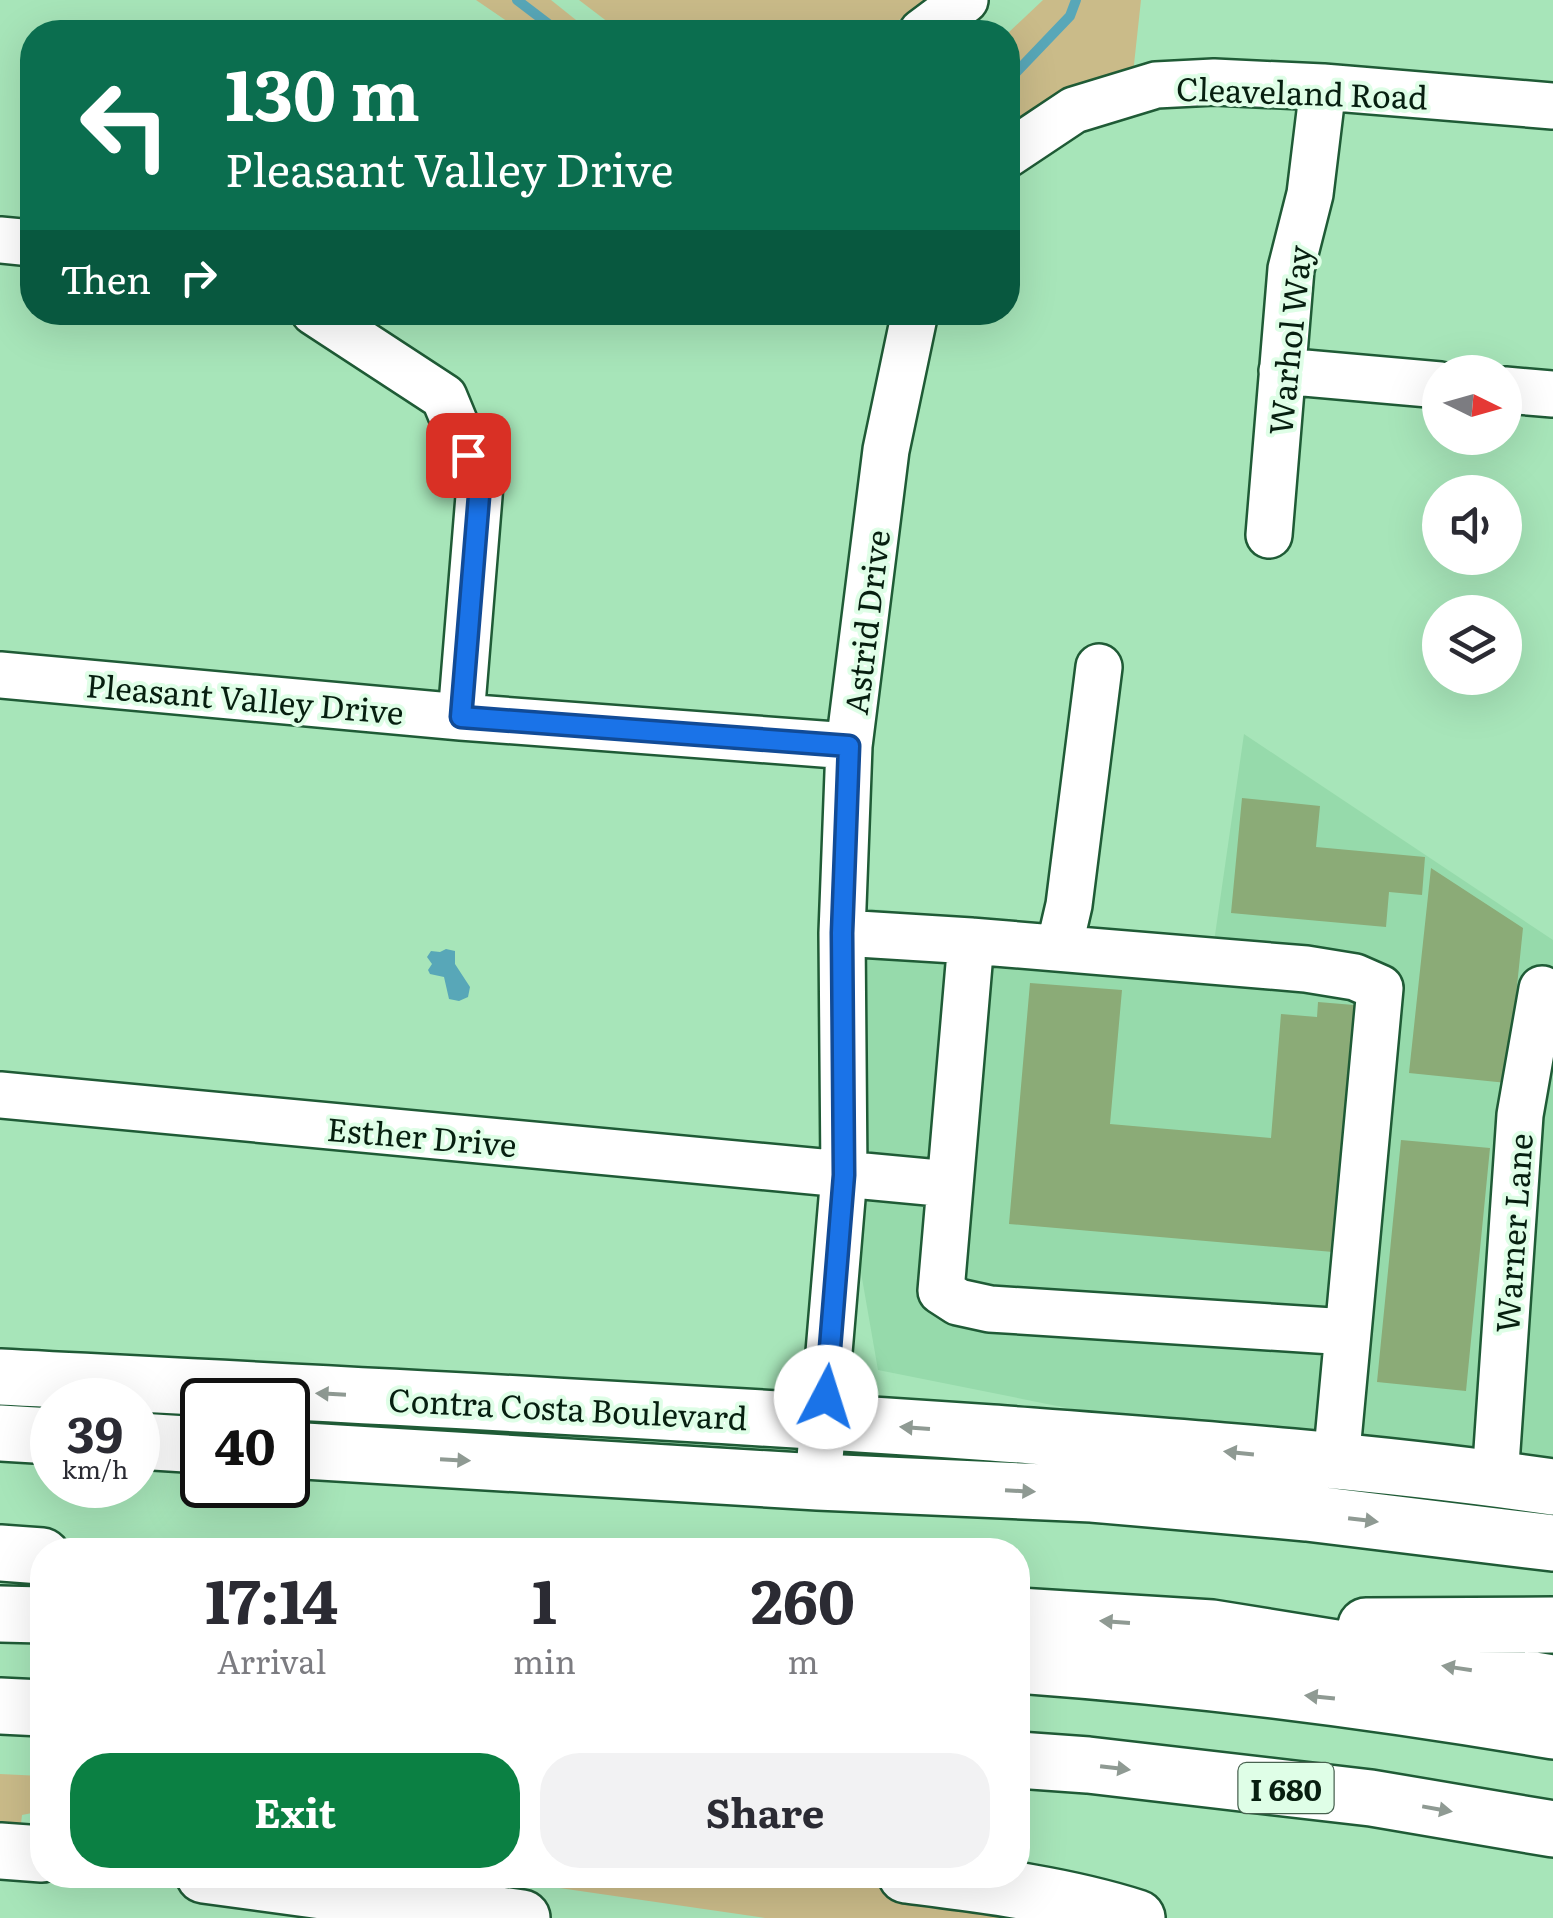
<!DOCTYPE html>
<style>
body{margin:0;font-family:Literata,serif;background:#f2f2f3;color:#2b2b33;height:100vh;display:flex;flex-direction:column;font-size:38px;white-space:nowrap}
*{box-sizing:border-box;margin:0}
p{font-size:32px;color:#7c7c81}
.icon{flex:none;width:55px;height:55px;fill:none;stroke:currentColor;stroke-width:2;stroke-linecap:round;stroke-linejoin:round}
.map{position:relative;flex:1;overflow:hidden}
.side{position:absolute;left:30px;top:1538px;width:1000px;height:350px;display:flex;flex-direction:column;background:#fff;border-radius:40px;box-shadow:0 10px 40px #0002}
.side>*{flex:none}
.hud{position:absolute;left:20px;top:20px;width:1000px;height:305px;border-radius:40px;box-shadow:0 10px 40px #0002;background:#0b6e4f;color:#fff;overflow:hidden}
.needle{width:65px;rotate:95deg}
.fabs{position:absolute;left:1422px;top:355px;display:grid;gap:20px}
.fabs a{display:grid;place-items:center;width:100px;height:100px;border-radius:50%;background:#fff;box-shadow:0 10px 40px #0002;font-size:50px}
.speed{position:absolute;left:30px;top:1378px;display:flex;gap:20px;font-size:50px;font-weight:700;text-align:center}
.speed>*{display:grid;place-content:center;width:130px;height:130px;border-radius:50%;background:#fff;box-shadow:0 10px 40px #0002;line-height:1}
.speed small{font-size:25px;font-weight:400}
.speed .limit{border:5px solid #111;border-radius:15px;background:#fff;color:#111}
.pin{position:absolute;display:grid;place-items:center;width:85px;height:85px;color:#fff;margin:-42px;border-radius:20px;box-shadow:0 5px 15px #0006}
.me{position:absolute;width:110px;margin:-55px;rotate:5deg;stroke-linejoin:round;filter:drop-shadow(0 0 8px #0008)}
.turn{display:flex;align-items:center;gap:35px;height:210px;padding:0 40px;font-size:45px}
.turn .icon{width:130px;height:130px;stroke-width:2.5}
.turn b{display:block;font-size:70px;line-height:85px}
.then{display:flex;align-items:center;height:95px;padding:0 40px;background:#0003;gap:20px;font-size:38px}
.eta{display:flex;justify-content:space-evenly;align-items:center;height:170px;text-align:center}
.eta b{font-size:60px;font-weight:700;line-height:70px}
.cta{display:flex;gap:20px;margin-top:auto;padding:20px 40px}
.cta a{flex:1;height:115px;border-radius:40px;background:#0b8043;color:#fff;font-size:40px;font-weight:700;line-height:115px;text-align:center}
.cta a+a{background:#f2f2f3;color:#2b2b33}
.map>svg:first-child{display:block}
</style>
<div class="map">
<svg width="1553" height="1918" viewBox="0 0 1553 1918">
<rect width="100%" height="100%" fill="#a7e5b9"/>
<!-- built -->
<path fill="#96daab" d="M 1244,734 L 1553,940 L 1553,1487 L 1336,1462 L 878,1370 L 844,1175 L 843,906 L 1214,942 Z"/>
<!-- green -->
<path fill="#cabb89" d="M 476,0 L 551,0 L 591,32 L 523,32 Z
M 579,0 L 934,0 L 878,32 L 621,32 Z
M 1043,0 L 1141,0 L 1131,92 L 1008,154 L 1008,33 Z
M 0,1774 L 42,1776 L 42,1811 L 22,1815 L 21,1824 L 0,1822 Z
M 470,1875 L 906,1875 L 1137,1918 L 765,1918 Z"/>
<!-- water -->
<path fill="#58a7b8" d="M 446,949 L 455,951 L 455,964 L 470,987 L 468,997 L 459,1001 L 449,999 L 444,977 L 430,974 L 428,970 L 432,964 L 427,957 L 431,951 L 440,952 Z"/>
<g fill="none" stroke-linecap="round" stroke-linejoin="round">
<!-- stream -->
<path stroke="#58a7b8" stroke-width="10" d="M 517,0 L 559,32
M 1008,81 L 1070,16 L 1076,0"/>
</g>
<!-- building -->
<path fill="#8bab77" d="M 1242,798 L 1320,806 L 1316,847 L 1425,857 L 1422,895 L 1389,892 L 1386,927 L 1231,913 Z
M 1431,868 L 1523,928 L 1507,1083 L 1409,1073 Z
M 1030,983 L 1122,990 L 1110,1124 L 1271,1138 L 1281,1014 L 1317,1017 L 1318,1002 L 1354,1005 L 1333,1252 L 1009,1224 Z
M 1401,1140 L 1490,1148 L 1466,1391 L 1377,1382 Z"/>
<g fill="none" stroke-linecap="round" stroke-linejoin="round">
<defs>
<path id="minor" d="M 922,32 L 965,0
M 1008,154 L 1074,110 L 1156,85 L 1214,82 L 1323,87 L 1553,106
M 0,240 L 32,243
M 314,312 L 444,397 L 480,484 L 461,717
M 1282,371 L 1440,385
M 1505,390 L 1553,394
M 1269,535 L 1291,269 L 1310,194 L 1323,87
M 0,675 L 461,717 L 849,746
M 842,933 L 971,941 L 1306,969 L 1355,977 L 1380,988 L 1336,1462
M 971,941 L 941,1291 L 958,1302 L 990,1309 L 1348,1332
M 1059,948 L 1069,905 L 1099,667
M 0,1095 L 949,1184
M 1495,1479 L 1520,1115 L 1542,989
M 818,1482 L 844,1175 L 842,933 L 849,746 L 886,450 L 915,312"/>
<path id="major" d="M 0,1377 C 331,1394 662,1410 992,1433 C 1179,1447 1367,1460 1553,1487
M 0,1433 L 52,1436
M 138,1441 L 202,1445
M 288,1450 L 818,1482 L 1092,1494 L 1307,1513 L 1553,1543
M 0,1851 L 42,1854
M 204,1875 L 522,1918"/>
<path id="highway" d="M 0,1553 L 42,1556
M 0,1614 L 42,1615
M 1018,1616 L 1212,1628 L 1553,1683
M 1366,1626 L 1553,1625
M 1018,1665 C 1196,1678 1377,1701 1553,1731
M 0,1706 L 42,1708
M 1018,1760 L 1088,1765 L 1371,1798 L 1553,1829
M 906,1875 C 984,1885 1062,1894 1137,1918"/>
</defs>
<!-- minor casing -->
<use href="#minor" stroke="#1f5b36" stroke-width="50"/>
<!-- major casing -->
<use href="#major" stroke="#1f5b36" stroke-width="60"/>
<!-- highway casing -->
<use href="#highway" stroke="#1f5b36" stroke-width="60"/>
<!-- minor -->
<use href="#minor" stroke="#fff" stroke-width="45"/>
<!-- major -->
<use href="#major" stroke="#fff" stroke-width="55"/>
<!-- highway -->
<use href="#highway" stroke="#fff" stroke-width="55"/>
</g>
<!-- one-way arrows -->
<defs><path id="oneway-solid" d="M-6-.8H1V-3.2L6.5 0L1 3.2V.8H-6Z" transform="scale(2.5)"/></defs>
<g fill="#8f9a93">
<use href="#oneway-solid" transform="translate(331 1394) rotate(-177)"/>
<use href="#oneway-solid" transform="translate(915 1428) rotate(-176)"/>
<use href="#oneway-solid" transform="translate(1239 1453) rotate(-174)"/>
<use href="#oneway-solid" transform="translate(455 1460) rotate(3)"/>
<use href="#oneway-solid" transform="translate(1020 1491) rotate(3)"/>
<use href="#oneway-solid" transform="translate(1363 1520) rotate(7)"/>
<use href="#oneway-solid" transform="translate(1115 1622) rotate(-176)"/>
<use href="#oneway-solid" transform="translate(1457 1668) rotate(-171)"/>
<use href="#oneway-solid" transform="translate(1320 1697) rotate(-174)"/>
<use href="#oneway-solid" transform="translate(1115 1768) rotate(7)"/>
<use href="#oneway-solid" transform="translate(1437 1809) rotate(10)"/>
</g>
<g fill="none" stroke-linecap="round" stroke-linejoin="round">
<defs>
<path id="route" d="M 468,455 L 480,484 L 461,717 L 849,746 L 842,933 L 844,1175 L 826,1397"/>
</defs>
<!-- route casing -->
<use href="#route" stroke="#114b97" stroke-width="25"/>
<!-- route -->
<use href="#route" stroke="#1a73e8" stroke-width="18"/>
</g>
<g text-anchor="middle" dominant-baseline="central" stroke-width="8" stroke-linejoin="round" paint-order="stroke">
<!-- shield labels -->
<rect fill="#dffee7" stroke="#486250" stroke-width="2.5" x="1238.5" y="1763" width="95" height="50" rx="8"/>
<g font-size="30" font-weight="bold" fill="#071f10">
<text x="1286" y="1788">I 680</text>
</g>
<!-- street labels -->
<g font-size="32" fill="#071f10" stroke="#dffee7">
<text transform="translate(1302 91) rotate(2)">Cleaveland Road</text>
<text transform="translate(1288 340) rotate(-84)">Warhol Way</text>
<text transform="translate(865 622) rotate(-83)">Astrid Drive</text>
<text transform="translate(245 697) rotate(5)">Pleasant Valley Drive</text>
<text transform="translate(422 1135) rotate(5)">Esther Drive</text>
<text transform="translate(1512 1233) rotate(-86)">Warner Lane</text>
<text transform="translate(568 1407) rotate(3)">Contra Costa Boulevard</text>
</g>
</g>
</svg>
<div class="fabs">
<a><svg class="needle" viewBox="-14 -14 28 28"><path d="M0-13l5 13h-10z" fill="#e53935"/><path d="M0 13l5-13h-10z" fill="#7c7c81"/></svg></a>
<a><svg class="icon" aria-label="sound" viewBox="0 0 24 24"><path d="M4 9h4l5-4v14l-5-4H4zM17 9q2 3 0 6"/></svg></a>
<a><svg class="icon" aria-label="layers" viewBox="0 0 24 24"><path d="M12 4l9 5-9 5-9-5zM3 14l9 5 9-5"/></svg></a>
</div>
<div class="speed"><div>39<small>km/h</small></div><div class="limit">40</div></div>
<div class="pin" style="left:468px;top:455px;background:#d93025"><svg class="icon" aria-label="arrive" viewBox="0 0 24 24"><path d="M6 21V4h12l-3 4 3 4H6"/></svg></div>
<svg class="me" style="left:826px;top:1397px" viewBox="-20 -20 40 40"><circle r="19" fill="#fff"/><path d="M0-13L10 11 0 6-10 11z" fill="#1a73e8"/></svg>
<div class="hud">
<div class="turn"><svg class="icon" aria-label="left" viewBox="0 0 24 24"><path d="M17 20v-9H6M10 6l-5 5 5 5"/></svg><div><b>130 m</b>Pleasant Valley Drive</div></div>
<div class="then">Then<svg class="icon" aria-label="right" viewBox="0 0 24 24"><path d="M7 20v-9h11M14 6l5 5-5 5"/></svg></div>
</div>
<section class="side">
<div class="eta">
<div><b>17:14</b><p>Arrival</p></div>
<div><b>1</b><p>min</p></div>
<div><b>260</b><p>m</p></div>
</div>
<div class="cta"><a>Exit</a><a>Share</a></div>
</section>
</div>
